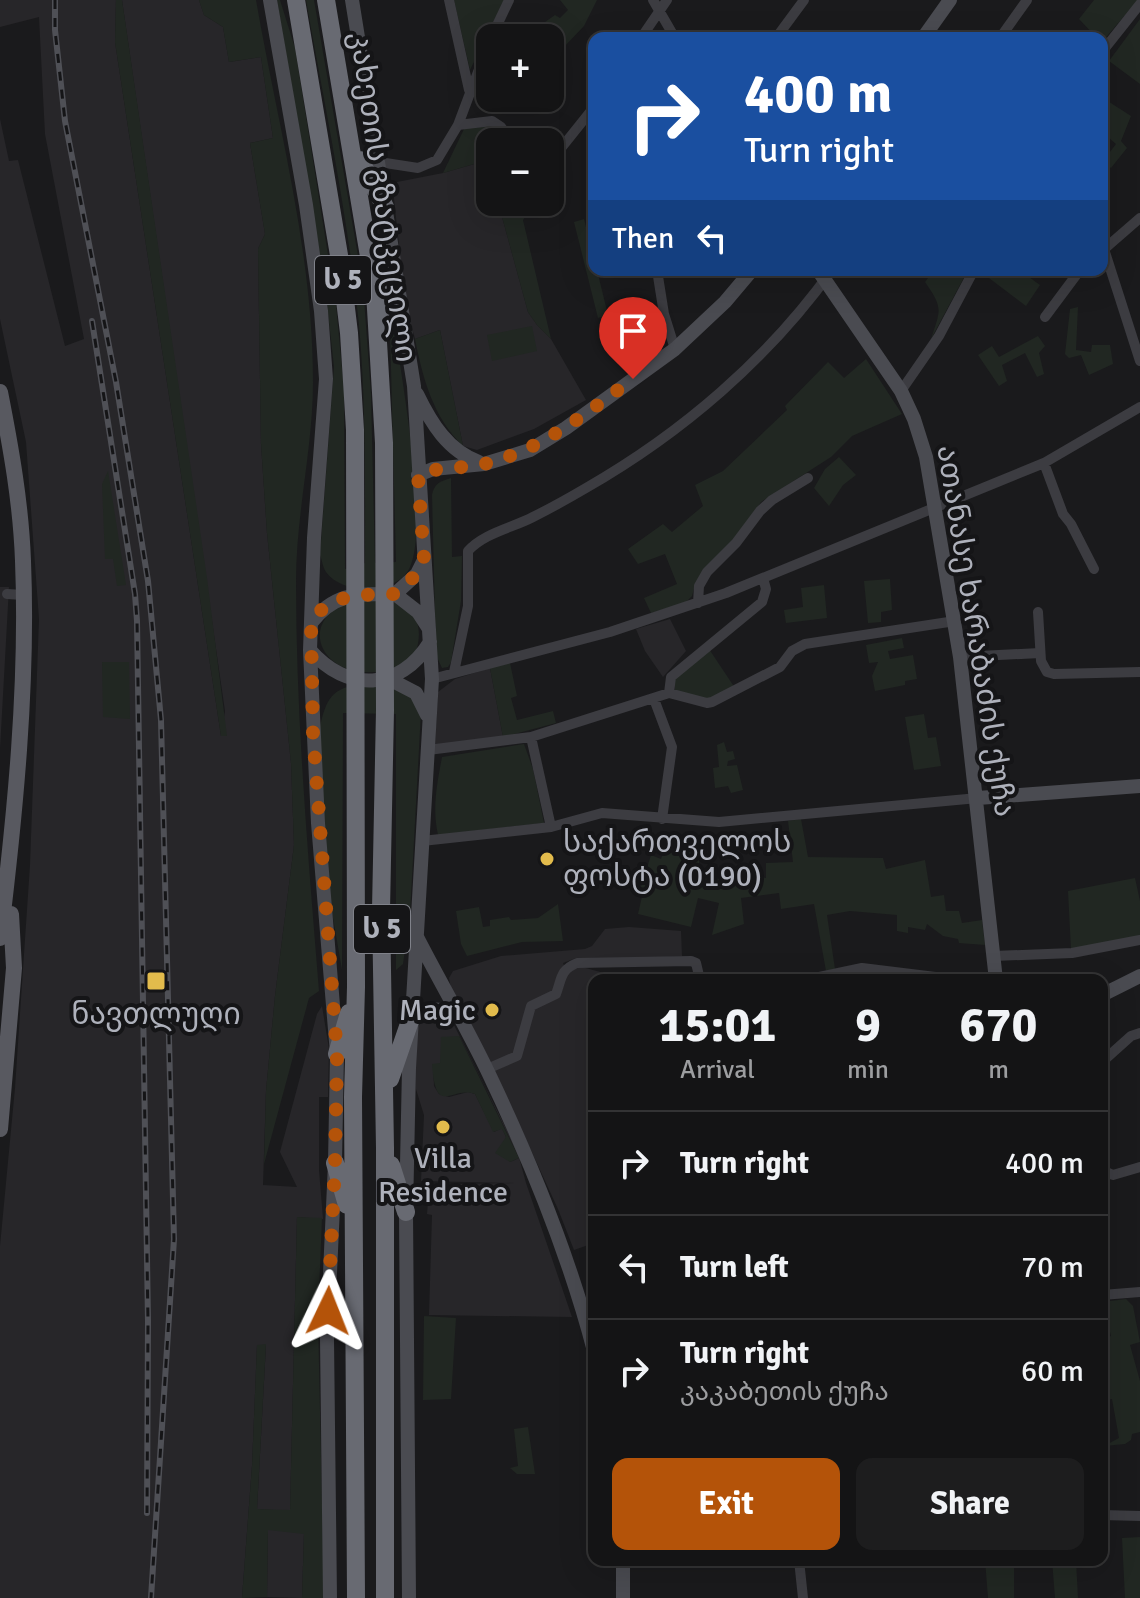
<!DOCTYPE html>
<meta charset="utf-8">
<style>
body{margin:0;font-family:Signika,"Noto Sans Georgian",sans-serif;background:#1d1d1e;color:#f1f3f6;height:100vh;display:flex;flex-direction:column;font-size:30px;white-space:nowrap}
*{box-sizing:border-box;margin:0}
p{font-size:26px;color:#9d9ea0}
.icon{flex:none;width:44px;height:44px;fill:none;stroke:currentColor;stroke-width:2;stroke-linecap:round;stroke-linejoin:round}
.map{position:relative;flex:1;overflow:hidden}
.side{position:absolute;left:588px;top:974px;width:520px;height:592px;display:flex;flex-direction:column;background:#141415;border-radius:16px;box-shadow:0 8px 32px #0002,0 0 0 2px #333334}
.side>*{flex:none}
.hud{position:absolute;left:588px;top:32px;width:520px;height:244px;border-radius:16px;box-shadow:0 8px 32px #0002,0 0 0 2px #333334;background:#1a4fa0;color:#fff;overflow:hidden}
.fabs{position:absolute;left:476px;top:24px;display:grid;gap:16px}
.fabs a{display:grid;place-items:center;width:88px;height:88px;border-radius:16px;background:#141415;box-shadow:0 8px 32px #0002,0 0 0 2px #333334;font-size:40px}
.pin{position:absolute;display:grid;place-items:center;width:68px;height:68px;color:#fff;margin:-82px -34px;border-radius:50% 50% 50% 0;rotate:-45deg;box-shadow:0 0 8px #0007}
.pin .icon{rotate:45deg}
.me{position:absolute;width:88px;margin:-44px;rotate:2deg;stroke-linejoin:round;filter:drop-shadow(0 0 6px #0008)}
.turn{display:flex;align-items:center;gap:28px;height:168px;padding:0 24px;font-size:36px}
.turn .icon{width:104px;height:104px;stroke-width:2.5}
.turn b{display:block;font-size:56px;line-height:68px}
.then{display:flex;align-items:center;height:76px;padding:0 24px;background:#0003;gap:16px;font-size:30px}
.eta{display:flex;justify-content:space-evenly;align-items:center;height:136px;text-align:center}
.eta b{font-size:48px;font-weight:800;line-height:56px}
.button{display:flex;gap:16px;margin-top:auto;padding:16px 24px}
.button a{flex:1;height:92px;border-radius:16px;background:#b45309;color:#fff;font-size:32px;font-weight:800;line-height:92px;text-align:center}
.button a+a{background:#1d1d1e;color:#f1f3f6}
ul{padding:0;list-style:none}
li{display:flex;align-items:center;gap:24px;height:104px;padding:0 24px;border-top:2px solid #333334}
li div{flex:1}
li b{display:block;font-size:30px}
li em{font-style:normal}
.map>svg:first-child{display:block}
</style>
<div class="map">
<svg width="1140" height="1598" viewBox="0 0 1140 1598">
<rect width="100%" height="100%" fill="#1a1a1c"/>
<!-- built -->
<path fill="#272629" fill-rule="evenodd" d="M 0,0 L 116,0 L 115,42 L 221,736 L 225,711 L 122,0 L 199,0 L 204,15 L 223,27 L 229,62 L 261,57 L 273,138 L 250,143 L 265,234 L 258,249 L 261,444 L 267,533 L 291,763 L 294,845 L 275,996 L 266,1091 L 263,1185 L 297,1187 L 280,1152 L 317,1014 L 322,1006 L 329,1049 L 328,1097 L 319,1097 L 319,1170 L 323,1219 L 297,1217 L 290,1511 L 257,1509 L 266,1345 L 257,1346 L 252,1466 L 242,1598 L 0,1598 L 0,1246 L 15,1088 L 30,865 L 39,619 L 26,442 L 0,319 L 0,119 L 9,161 L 18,160 L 65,346 L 84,339 L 45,134 L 39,17 L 0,27 Z
M 488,160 L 490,202 L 498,202 L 528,312 L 537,325 L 551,339 L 586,400 L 534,429 L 477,450 L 463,446 L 440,330 L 415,339 L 405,302 L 393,189 L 397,182 L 443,173 Z
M 0,587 L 9,587 L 0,749 Z
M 670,619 L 686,651 L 663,677 L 645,651 L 636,629 Z
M 490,668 L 503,737 L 435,745 L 438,692 L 455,679 Z
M 629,927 L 681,931 L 682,956 L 608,961 L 576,958 L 563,963 L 566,971 L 582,967 L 604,973 L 636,974 L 636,980 L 594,980 L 594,1243 L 574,1250 L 558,1209 L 488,1057 L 451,989 L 449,978 L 453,971 L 501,956 L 585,949 L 592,946 L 605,929 Z
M 441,1016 L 453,1023 L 517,1150 L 526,1183 L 572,1317 L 429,1315 L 432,1215 L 427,1214 L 429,1190 L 459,1191 L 460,1184 L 515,1183 L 421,1181 L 424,1115 L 416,1089 L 416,1035 L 419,1025 L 424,1019 ZM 459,1036 L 486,1089 L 519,1158 L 510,1162 L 503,1155 L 506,1137 L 502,1128 L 494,1132 L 475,1094 L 468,1092 L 449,1097 L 439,1094 L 434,1086 L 433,1064 L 440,1064 Z
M 268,1529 L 304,1533 L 302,1598 L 267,1597 Z"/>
<!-- green -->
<path fill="#212722" d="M 116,0 L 122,0 L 207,578 L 227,736 L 221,736 L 115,42 Z
M 199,0 L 256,0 C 278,127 313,251 313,382 C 313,448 296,514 296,581 C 296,717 308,855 319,991 L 309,998 L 264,1164 L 266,1091 L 275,996 L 294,845 L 291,763 L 267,533 L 261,444 L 258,249 L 265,234 L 250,143 L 273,138 L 261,57 L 229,62 L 223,27 L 204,15 Z
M 277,0 L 280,0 L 295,48 L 336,305 L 344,390 L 345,569 L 365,563 C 365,484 366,404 359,325 C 348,216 325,108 306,0 L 314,0 L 363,285 L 371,394 L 375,563 L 396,562 L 390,330 L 394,324 C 401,375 429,525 410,567 C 398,595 343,596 326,572 C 323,568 322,560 320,555 L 334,367 L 325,285 Z
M 454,0 L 504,0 L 470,70 Z
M 560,0 L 597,0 L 584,26 L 564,47 L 545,22 L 555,15 L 560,18 L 568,10 Z
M 1094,0 L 1138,0 L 1102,42 L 1102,38 L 1097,38 L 1079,19 Z
M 1140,19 L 1140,84 L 1109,61 Z
M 1103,98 L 1131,116 L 1121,141 L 1127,148 L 1111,168 L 1103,161 L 1116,144 L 1102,132 Z
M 479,124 L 491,126 L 507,142 L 490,142 L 490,167 L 488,160 L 443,173 L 464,129 Z
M 498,202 L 536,202 L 541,208 L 528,213 L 523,220 L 551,339 L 537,325 L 528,312 Z
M 584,219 L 594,258 L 594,270 L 597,270 L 608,315 L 598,318 L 574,222 Z
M 934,270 L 968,270 L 931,339 C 941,309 943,308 925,282 Z
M 982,270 L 1031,270 L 1029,277 L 1040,285 L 1026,306 L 981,272 Z
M 1078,307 L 1076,350 L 1091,352 L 1092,345 L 1110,345 L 1113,364 L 1089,375 L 1081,355 L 1069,358 L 1065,354 L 1070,309 Z
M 532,326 L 537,351 L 492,361 L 487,335 Z
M 440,330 L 463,446 C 433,417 423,379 415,339 Z
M 1038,336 L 1045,346 L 1039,353 L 1044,374 L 1037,377 L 1025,353 L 1002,365 L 1007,381 L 999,386 L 978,355 L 992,346 L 999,357 Z
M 866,359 L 902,414 L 852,436 L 831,457 L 761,502 L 734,542 L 695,585 L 692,596 L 685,603 L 651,613 L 644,598 L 677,584 L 665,554 L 638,564 L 628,549 L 663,524 L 672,532 L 703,506 L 695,485 L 723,471 L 787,410 L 785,406 L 828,362 L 844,378 Z
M 839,457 L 856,475 L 843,485 L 829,506 L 814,488 L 825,469 Z
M 108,471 L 126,585 L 117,586 L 113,559 L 105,559 L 102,484 Z
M 451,478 L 452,557 L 462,556 L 461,601 L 451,662 L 448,667 L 442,668 L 436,655 L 432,495 C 434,484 440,481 451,478 Z
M 890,579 L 892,610 L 881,612 L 881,622 L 868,623 L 864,581 Z
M 824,585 L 827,618 L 786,623 L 784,610 L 803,607 L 801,588 Z
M 357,600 C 367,600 380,598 390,600 C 420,608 424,632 414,657 C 407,661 400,667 393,670 C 388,672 380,672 374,672 C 316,676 296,615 357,600 Z
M 902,638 L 904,648 L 888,651 L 890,659 L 913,655 L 917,679 L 905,681 L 905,685 L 875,691 L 872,676 L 878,662 L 869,663 L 866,645 Z
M 709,649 L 735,688 L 709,701 L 675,691 L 675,677 Z
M 102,662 L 129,662 L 130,719 L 103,717 Z
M 510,663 L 517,696 L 511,698 L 517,720 L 553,711 L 556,723 L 503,737 L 490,668 Z
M 358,685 L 400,688 L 412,694 L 421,712 L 410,914 L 403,964 L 396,970 L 396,714 L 343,713 L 342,970 L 332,912 L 326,848 L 319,731 C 325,704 329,688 358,685 Z
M 924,714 L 928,738 L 936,737 L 941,766 L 914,770 L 905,717 Z
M 724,742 L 727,752 L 733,751 L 735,759 L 728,761 L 727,766 L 737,765 L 743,790 L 731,793 L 728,786 L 715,788 L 713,768 L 719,767 L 717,745 Z
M 524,744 L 533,769 L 544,823 L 438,835 C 432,808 437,784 442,757 Z
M 801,819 L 808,857 L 883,858 L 886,869 L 925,860 L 931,897 L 944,895 L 946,911 L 959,911 L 962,923 L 982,920 L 985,945 L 959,943 L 958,939 L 943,936 L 927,924 L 925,930 L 908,927 L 908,933 L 897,931 L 897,915 L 850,911 L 827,915 L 835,969 L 826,971 L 814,904 L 781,909 L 779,893 L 741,898 L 744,924 L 712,935 L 719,903 L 698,898 L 691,927 L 638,914 L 644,888 L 641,887 L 651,855 L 661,859 L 666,844 L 700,852 L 698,875 L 717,879 L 718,870 L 766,878 L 766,863 L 793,862 L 788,821 Z
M 1135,878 L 1140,901 L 1140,938 L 1071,950 L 1068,891 Z
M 558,904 L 563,941 L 522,942 L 467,956 L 461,944 L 456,911 L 479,907 L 483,927 L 490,926 L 490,920 L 509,917 L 511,920 L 538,918 Z
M 459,1036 L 519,1158 L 510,1162 L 495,1153 L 506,1137 L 502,1129 L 493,1132 L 475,1094 C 451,1085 436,1119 432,1064 L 440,1063 L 441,1037 Z
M 297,1217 L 322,1218 L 318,1318 L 324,1598 L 302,1598 L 304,1534 L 268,1530 L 267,1597 L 242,1598 L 252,1466 L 257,1345 L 266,1344 L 257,1509 L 290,1510 Z
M 1126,1299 L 1133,1306 L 1140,1342 L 1130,1345 L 1140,1381 L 1140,1432 L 1132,1434 L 1131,1440 L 1125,1444 L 1104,1446 L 1119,1438 L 1112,1399 L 1102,1401 L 1102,1339 L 1111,1336 L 1102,1302 Z
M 424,1316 L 456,1318 L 451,1399 L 423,1400 Z
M 528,1427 L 535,1474 L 517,1474 L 510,1468 L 518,1466 L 514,1429 Z
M 1140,1537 L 1140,1598 L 1125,1598 L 1122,1538 Z
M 985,1560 L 1014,1560 L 1014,1598 L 988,1598 Z
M 1052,1560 L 1076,1560 L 1078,1598 L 1055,1598 Z"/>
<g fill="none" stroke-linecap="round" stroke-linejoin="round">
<!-- street -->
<path stroke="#3c3c41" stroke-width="10" d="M 449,0 L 469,90
M 653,0 L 675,38
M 491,38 L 509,0
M 641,38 L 667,0
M 776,38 L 804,0
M 1000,38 L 1027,0
M 1102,52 L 1140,4
M 458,125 L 492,121 L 501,127 L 512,142
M 379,162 L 418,168 L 437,160 L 458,125 L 490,40
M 550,162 L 594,107
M 1104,249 L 1140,361
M 1102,251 L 1140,218
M 657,270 L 664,314 L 675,349
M 1045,317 L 1080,270
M 901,391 L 939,336 L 974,270
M 1044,463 L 1063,514 L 1071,524 L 1094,569
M 7,594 L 23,595
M 698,603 L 699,586 L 707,572 L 736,543 L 760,511 L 772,500 L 808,478
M 1038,612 L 1041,661 L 1047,672 L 1054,674 L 1140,672
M 960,657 L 1040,653
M 454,672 L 468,606 L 468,551 C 484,533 512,528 533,517 C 551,508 569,498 586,488 C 682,433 768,359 832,270
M 432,679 L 610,632 L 726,593 L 1044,463 L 1140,407
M 669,693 L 671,677 L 762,602 L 766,589 L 763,578
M 654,699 L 672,747 L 662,819
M 531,737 L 551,827
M 428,750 L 531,737 L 669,693 L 707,703 L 712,702 L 780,667 L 792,651 L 805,644 L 955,621
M 422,841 L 551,827 L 602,813 L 719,822 L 978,798
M 994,956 L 1072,953 L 1140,940
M 805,980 L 862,968 L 960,980
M 962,980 L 996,977
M 1102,1062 L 1131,1036 L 1140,1033
M 487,1069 L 517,1056 L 531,1006 L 556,994 C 562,978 560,970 577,963 L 691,961 L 696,963 L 700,980
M 1102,1170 L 1113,1175 L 1140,1167
M 1102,1295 L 1140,1292
M 1102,1515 L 1140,1516
M 799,1560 L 803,1598"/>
<!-- secondary -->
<path stroke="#4a4b51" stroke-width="14" d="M 270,0 L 306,205 L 321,311 L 326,379 L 314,538 L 310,650 L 318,823 L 337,1054 L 335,1163 L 327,1339 L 330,1598
M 352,0 L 414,386 L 432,679 L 409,1068 L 406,1212 L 409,1598
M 923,38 L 950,0
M 818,270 L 901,391 L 914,419 L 926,457 L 960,657 L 996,980
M 417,394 C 431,423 448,451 479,462
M 418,475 L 433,469 L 484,464 L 530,450 L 566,428 L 675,349 L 725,302 L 752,270
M 395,594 L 417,574 L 423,562
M 311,623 C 335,592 358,594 395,594 L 418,612 L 429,629
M 310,650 C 347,693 400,691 430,642
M 389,679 L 416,693 L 427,715
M 978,798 L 1140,786
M 417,937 C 440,982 466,1026 488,1072 C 531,1162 569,1255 594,1351
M 1102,995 L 1140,976
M 411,1018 C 427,1008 441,1006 457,1016
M 623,1598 L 623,1560"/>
<!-- primary -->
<path stroke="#585960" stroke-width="16" d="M 0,392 C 11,448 21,504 23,561 C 28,685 15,815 0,938
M 0,1129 L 14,968 L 11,914"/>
<!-- highway -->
<path stroke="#686a72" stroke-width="18" d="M 296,0 L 341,267 L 349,333 L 355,430 L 356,987 L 353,1097 L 356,1598
M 326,0 L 375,292 L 384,443 L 385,710 L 381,910 L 385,1148 L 385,1598
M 360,160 L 385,207
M 383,326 L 394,278
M 337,1054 L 349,1013
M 390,1079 L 411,1018
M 335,1163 L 347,1205
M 391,1165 L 406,1212"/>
<defs>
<path id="rail" d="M 55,0 L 55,30 L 65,121 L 116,382 L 148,581 L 161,720 L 174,1239 L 151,1598
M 92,321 L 135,594 L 137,621 L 148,1321 L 147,1513"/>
</defs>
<!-- rail casing -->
<use href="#rail" stroke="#4f5056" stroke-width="6"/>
<!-- rail -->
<use href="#rail" stroke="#151517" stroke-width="3" stroke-dasharray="9" stroke-linecap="butt"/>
</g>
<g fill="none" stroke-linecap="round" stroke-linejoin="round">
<!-- route -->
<path stroke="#b45309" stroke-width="14" stroke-dasharray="0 25.2" d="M 328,1311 L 335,1163 L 337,1054 L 313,733 L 311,623 L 323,608 L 336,600 L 361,595 L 395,594 L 417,574 L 424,559 L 418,475 C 439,466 462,469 484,464 C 542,450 586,413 633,379"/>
</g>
<!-- markers -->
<g fill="#e2bb4c" stroke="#151517" stroke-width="3">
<circle cx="547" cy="859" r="8"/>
<rect x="146" y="971" width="20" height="20" rx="4"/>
<circle cx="492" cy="1010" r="8"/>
<circle cx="443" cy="1127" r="8"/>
</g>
<g text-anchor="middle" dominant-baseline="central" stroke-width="8" stroke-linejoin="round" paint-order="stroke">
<!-- shield labels -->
<g fill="#151517" stroke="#80828a" stroke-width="2">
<rect x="315" y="256" width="56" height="48" rx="6"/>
<rect x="354" y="905" width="56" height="48" rx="6"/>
</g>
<g font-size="28" font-weight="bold" fill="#aeb1bb">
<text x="343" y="280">ს 5</text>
<text x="382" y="929">ს 5</text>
</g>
<!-- street labels -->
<g font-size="30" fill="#aeb1bb" stroke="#151517">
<text transform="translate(383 197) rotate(82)">კახეთის გზატკეცილი</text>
<text transform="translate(976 631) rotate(81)">ათანასე ხარაბაძის ქუჩა</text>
</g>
<!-- poi labels -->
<g font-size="30" fill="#aeb1bb" stroke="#151517">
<text x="563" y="842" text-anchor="start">საქართველოს<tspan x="563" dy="34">ფოსტა (0190)</tspan></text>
<text x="476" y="1010" text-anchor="end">Magic</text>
<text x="156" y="1014">ნავთლუღი</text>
<text x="443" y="1158">Villa<tspan x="443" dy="34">Residence</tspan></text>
</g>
</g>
</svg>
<div class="fabs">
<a>+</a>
<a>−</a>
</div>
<div class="pin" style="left:633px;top:379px;background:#d93025"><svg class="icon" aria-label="arrive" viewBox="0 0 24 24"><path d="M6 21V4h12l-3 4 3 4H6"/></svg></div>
<svg class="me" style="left:328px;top:1311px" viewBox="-20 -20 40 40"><path d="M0-17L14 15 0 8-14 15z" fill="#b45309" stroke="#fff" stroke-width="4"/></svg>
<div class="hud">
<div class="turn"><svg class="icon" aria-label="right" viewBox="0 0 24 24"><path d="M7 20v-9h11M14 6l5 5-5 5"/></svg><div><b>400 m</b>Turn right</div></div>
<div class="then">Then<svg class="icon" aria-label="left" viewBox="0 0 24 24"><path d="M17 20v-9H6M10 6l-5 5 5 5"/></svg></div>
</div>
<section class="side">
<div class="eta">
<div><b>15:01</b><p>Arrival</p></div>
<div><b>9</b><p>min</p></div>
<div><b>670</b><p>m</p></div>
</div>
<ul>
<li><svg class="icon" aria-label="right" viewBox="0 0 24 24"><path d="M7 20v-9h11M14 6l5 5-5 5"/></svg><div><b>Turn right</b></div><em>400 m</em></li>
<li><svg class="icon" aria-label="left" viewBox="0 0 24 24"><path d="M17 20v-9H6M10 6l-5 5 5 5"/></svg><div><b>Turn left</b></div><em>70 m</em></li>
<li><svg class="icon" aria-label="right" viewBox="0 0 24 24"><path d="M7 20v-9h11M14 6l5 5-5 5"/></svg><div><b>Turn right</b><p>კაკაბეთის ქუჩა</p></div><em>60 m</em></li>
</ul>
<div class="button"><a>Exit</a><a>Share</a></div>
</section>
</div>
